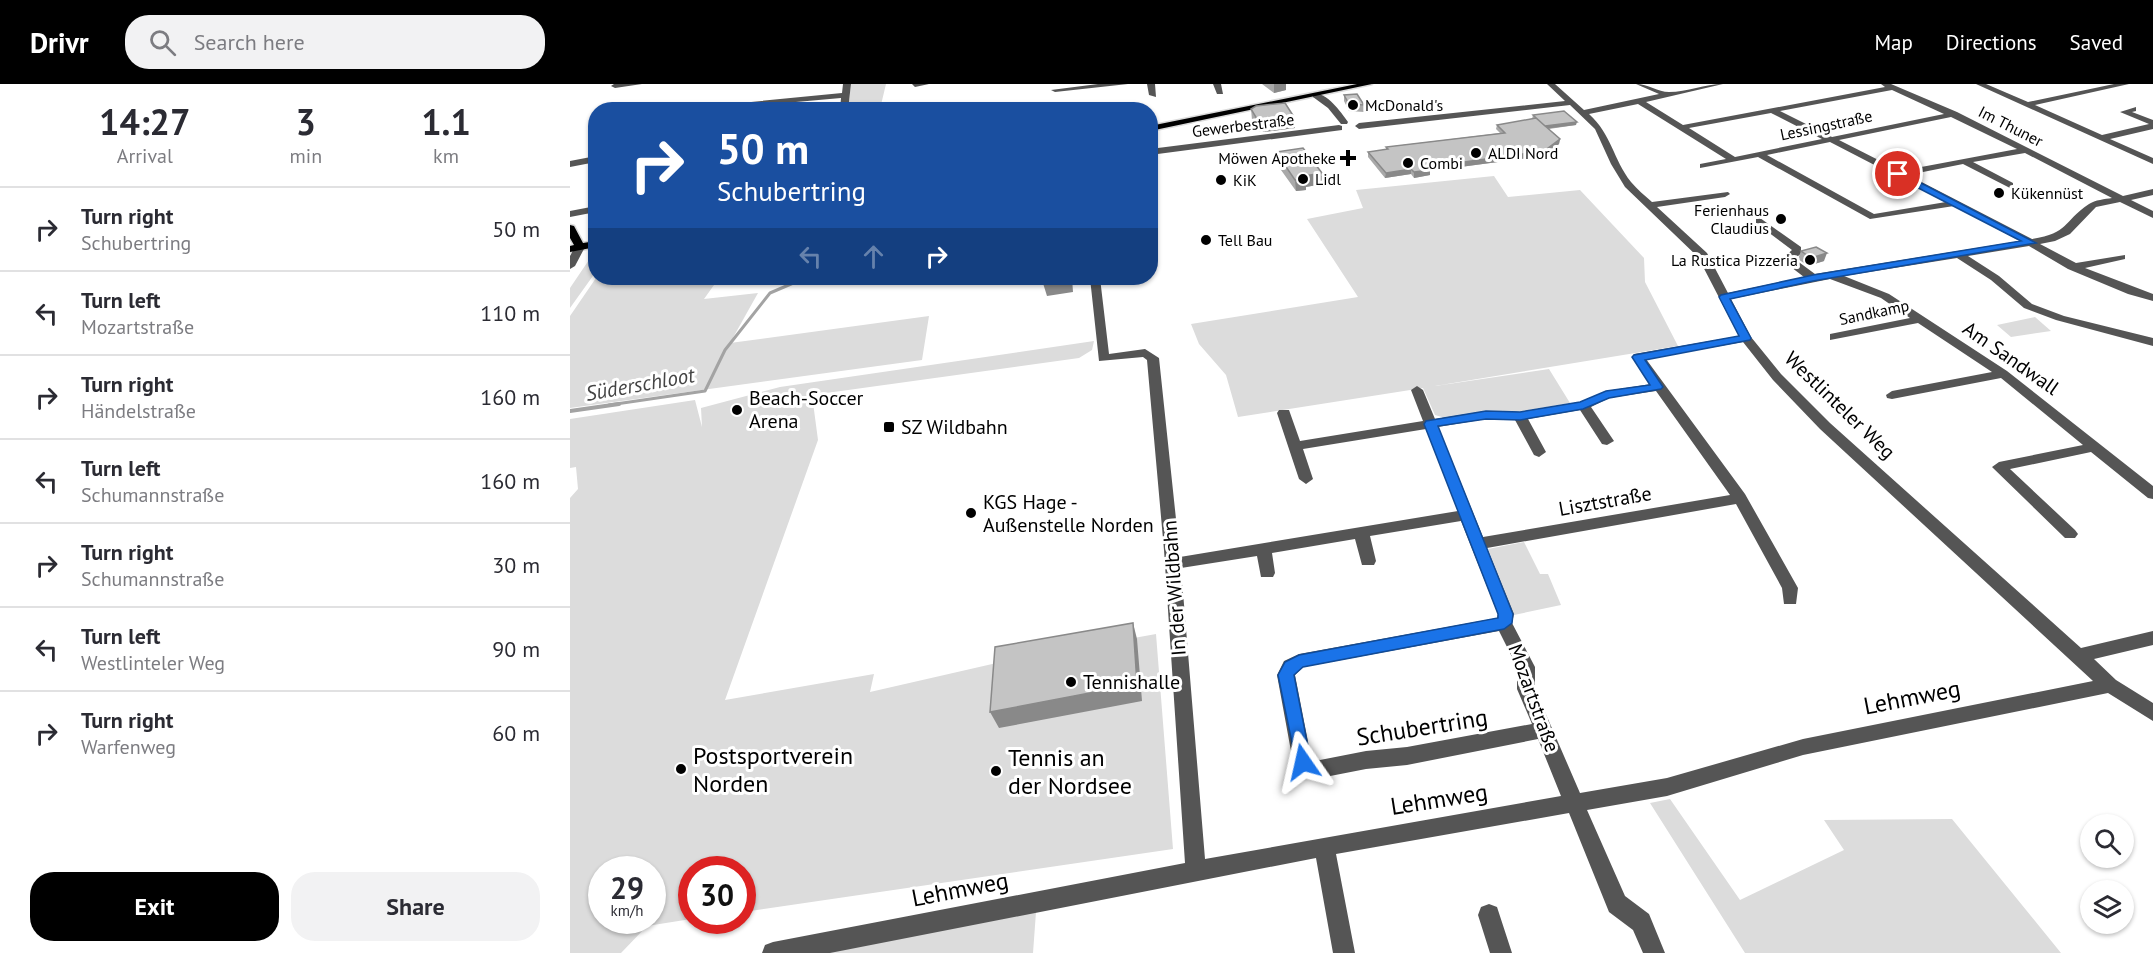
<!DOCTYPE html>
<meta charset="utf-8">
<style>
body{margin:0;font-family:"PT Sans",sans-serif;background:#f2f2f3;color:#2b2b33;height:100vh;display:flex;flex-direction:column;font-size:22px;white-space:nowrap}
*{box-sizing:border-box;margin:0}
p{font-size:20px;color:#7c7c81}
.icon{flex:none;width:33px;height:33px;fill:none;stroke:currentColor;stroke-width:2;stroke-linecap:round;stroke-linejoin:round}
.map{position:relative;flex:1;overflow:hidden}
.sheet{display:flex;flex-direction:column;background:#fff;width:570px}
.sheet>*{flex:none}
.top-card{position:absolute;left:18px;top:18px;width:570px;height:183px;border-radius:24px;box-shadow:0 2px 4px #0004;background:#1a4fa0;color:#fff;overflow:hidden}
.fabs{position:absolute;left:1510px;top:730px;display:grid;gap:12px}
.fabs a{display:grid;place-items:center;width:54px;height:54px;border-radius:50%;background:#fff;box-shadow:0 2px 4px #0004;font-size:30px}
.speed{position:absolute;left:18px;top:772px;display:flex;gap:12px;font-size:30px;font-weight:700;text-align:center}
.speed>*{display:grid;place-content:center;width:78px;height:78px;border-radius:50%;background:#fff;box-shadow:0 2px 4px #0004;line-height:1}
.speed small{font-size:15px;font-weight:400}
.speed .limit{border:9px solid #d22;background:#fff;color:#111}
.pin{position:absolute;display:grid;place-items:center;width:51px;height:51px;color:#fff;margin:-26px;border:3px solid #fff;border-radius:50%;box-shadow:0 2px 6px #0007}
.me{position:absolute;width:66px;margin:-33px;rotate:349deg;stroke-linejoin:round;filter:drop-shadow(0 0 4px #0008)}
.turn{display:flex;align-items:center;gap:21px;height:126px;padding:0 30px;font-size:27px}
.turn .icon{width:78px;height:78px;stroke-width:2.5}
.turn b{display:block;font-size:42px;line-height:51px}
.lanes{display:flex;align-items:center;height:57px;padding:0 30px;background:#0003;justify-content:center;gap:30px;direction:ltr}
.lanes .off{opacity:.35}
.eta{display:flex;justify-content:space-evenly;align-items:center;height:102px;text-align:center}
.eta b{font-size:36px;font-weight:600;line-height:42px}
.button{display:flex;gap:12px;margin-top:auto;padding:12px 30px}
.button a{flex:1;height:69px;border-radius:24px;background:#000;color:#fff;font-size:24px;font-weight:600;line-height:69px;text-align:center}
.button a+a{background:#f2f2f3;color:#2b2b33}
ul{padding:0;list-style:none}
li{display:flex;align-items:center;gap:18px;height:84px;padding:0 30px;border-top:2px solid #e1e1e2}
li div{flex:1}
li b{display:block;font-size:22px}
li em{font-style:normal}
header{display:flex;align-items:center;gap:36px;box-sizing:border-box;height:84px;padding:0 30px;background:#000;color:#fff}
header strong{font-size:28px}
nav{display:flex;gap:33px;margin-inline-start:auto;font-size:21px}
.search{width:420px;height:54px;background:#f2f2f3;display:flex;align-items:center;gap:15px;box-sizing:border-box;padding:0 21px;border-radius:24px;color:#7c7c81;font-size:22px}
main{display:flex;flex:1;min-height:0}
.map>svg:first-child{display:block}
</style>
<header>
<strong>Drivr</strong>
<div class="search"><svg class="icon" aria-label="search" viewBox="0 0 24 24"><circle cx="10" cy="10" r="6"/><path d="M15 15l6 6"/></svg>Search here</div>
<nav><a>Map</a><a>Directions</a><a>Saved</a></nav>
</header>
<main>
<section class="sheet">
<div class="eta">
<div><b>14:27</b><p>Arrival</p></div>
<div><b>3</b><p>min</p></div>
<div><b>1.1</b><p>km</p></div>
</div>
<ul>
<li><svg class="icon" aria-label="right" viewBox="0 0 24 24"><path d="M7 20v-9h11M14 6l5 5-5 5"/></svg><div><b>Turn right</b><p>Schubertring</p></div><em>50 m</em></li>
<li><svg class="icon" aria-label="left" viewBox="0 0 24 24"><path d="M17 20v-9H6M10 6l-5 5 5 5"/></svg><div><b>Turn left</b><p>Mozartstraße</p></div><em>110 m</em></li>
<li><svg class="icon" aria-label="right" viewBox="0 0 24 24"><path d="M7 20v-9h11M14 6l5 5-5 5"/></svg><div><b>Turn right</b><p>Händelstraße</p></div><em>160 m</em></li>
<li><svg class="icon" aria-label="left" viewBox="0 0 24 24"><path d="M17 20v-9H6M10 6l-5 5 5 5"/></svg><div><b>Turn left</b><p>Schumannstraße</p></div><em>160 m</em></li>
<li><svg class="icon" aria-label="right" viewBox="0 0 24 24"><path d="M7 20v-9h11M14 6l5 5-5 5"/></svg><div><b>Turn right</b><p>Schumannstraße</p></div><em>30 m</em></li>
<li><svg class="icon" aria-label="left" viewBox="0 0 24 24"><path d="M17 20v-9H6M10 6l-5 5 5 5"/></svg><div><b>Turn left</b><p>Westlinteler Weg</p></div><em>90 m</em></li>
<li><svg class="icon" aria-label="right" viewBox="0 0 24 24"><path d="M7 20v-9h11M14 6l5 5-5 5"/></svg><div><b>Turn right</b><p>Warfenweg</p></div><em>60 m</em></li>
</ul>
<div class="button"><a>Exit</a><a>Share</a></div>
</section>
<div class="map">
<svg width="1583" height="869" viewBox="0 0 1583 869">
<rect width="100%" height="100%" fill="#fff"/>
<!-- green -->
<path fill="#dcdcdc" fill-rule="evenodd" d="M 281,0 L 316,0 L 310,25 L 278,26 Z
M 924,92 L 938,113 L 1010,106 L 1074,174 L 1075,198 L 1108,262 L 865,302 L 979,285 L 1000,319 L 941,329 L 875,334 L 865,331 L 853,304 L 668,333 L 656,291 L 629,260 L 621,240 L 788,213 L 737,135 L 793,124 L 786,106 Z
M 25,167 L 25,189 L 0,224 L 0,204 Z
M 26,194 L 149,194 L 134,215 L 188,209 L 160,259 L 359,232 L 352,276 L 0,324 L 0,232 Z
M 1465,233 L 1481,247 L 1441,253 L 1427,241 Z
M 524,257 L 522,266 L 509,274 L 242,311 L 248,356 L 155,616 L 304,590 L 300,608 L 431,578 L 586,550 L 603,765 L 173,828 L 172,786 L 122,786 L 121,835 L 77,842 L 51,869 L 0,869 L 0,414 L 8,405 L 6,383 L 0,384 L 0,335 L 125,316 L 132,343 L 131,324 L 210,303 ZM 32,786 L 82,786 L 82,837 L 32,837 Z
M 954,458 L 970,490 L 978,490 L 991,521 L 944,531 L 918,465 Z
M 1100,715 L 1170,816 L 1274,766 L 1254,736 L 1382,735 L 1491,869 L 1175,869 L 1080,719 Z
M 466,828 L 463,869 L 249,869 Z"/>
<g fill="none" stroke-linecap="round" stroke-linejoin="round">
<!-- stream-far1 -->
<path stroke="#a3a3a3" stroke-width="3" d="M 39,321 L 135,307 L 155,266 L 200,209 L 235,194"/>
<!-- stream -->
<path stroke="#a3a3a3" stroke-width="4" d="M 0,327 L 49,320"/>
<defs>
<path id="major" d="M 787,0 L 802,0 L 580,47 L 580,42 Z
M 0,141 L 4,142 L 13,159 L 26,157 L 26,163 L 0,168 L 0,162 L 4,161 L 0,154 Z"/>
</defs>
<!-- major casing -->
<use href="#major" stroke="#dbdbdb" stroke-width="3"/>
<!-- minor -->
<path fill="#555" fill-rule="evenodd" d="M 44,0 L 72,0 L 45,4 L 41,2 Z
M 273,0 L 281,0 L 278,26 L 270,26 L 271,14 L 136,26 L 99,26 L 272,9 Z
M 342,0 L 359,0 L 345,3 Z
M 528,0 L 558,0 L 485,8 L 481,6 Z
M 577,0 L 585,0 L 586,13 L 579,11 Z
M 643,0 L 651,0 L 653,10 L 647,10 Z
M 977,0 L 985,0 L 1014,26 L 1089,10 L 1066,0 C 1078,0 1088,8 1099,8 C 1117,8 1135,0 1153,0 L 1076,18 L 1113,41 L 1315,3 L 1311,0 L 1321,0 L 1387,28 L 1553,112 L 1583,105 L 1583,111 L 1561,116 L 1583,127 L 1583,134 L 1550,118 L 1526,123 L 1500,150 L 1485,157 L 1470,160 L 1506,179 L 1555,171 L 1555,175 L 1515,184 L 1583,210 L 1583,217 L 1558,210 L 1498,185 L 1459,162 L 1398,172 L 1429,192 L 1462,220 L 1494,232 L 1583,254 L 1583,262 L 1486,236 L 1454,224 L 1421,196 L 1387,174 L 1274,192 L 1319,210 L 1437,287 L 1583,402 L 1583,415 L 1578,414 L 1521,368 L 1440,385 L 1505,446 L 1508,450 L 1505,454 L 1495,454 L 1422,383 L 1429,378 L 1513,361 L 1431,294 L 1322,315 L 1317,314 L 1316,311 L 1322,307 L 1422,288 L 1348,239 L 1260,256 L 1260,250 L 1340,234 L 1311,214 L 1260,195 L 1161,215 L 1181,253 L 1211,290 L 1260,339 L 1511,564 L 1583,547 L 1583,561 L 1524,575 L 1546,596 L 1583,619 L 1583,637 L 1538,609 L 1233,671 L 1097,712 L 1017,726 L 1055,812 L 1079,830 L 1095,869 L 1073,869 L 1063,846 L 1039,828 L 999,729 L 766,770 L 785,869 L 763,869 L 746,774 L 260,869 L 192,869 L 195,861 L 203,858 L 615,779 L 594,466 L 577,276 L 573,273 L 529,277 L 520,194 L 530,194 L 539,270 L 575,265 L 589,274 L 610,473 L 888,427 L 856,345 L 733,365 L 743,395 L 736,400 L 729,395 L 707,329 L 709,326 L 719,326 L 730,357 L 853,337 L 841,306 L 847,302 L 853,306 L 865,335 L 916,327 L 950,328 L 1010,318 L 1036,307 L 1081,300 L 1062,273 L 1064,270 L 1169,252 L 1128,173 L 1055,103 L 1041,80 L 1025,45 L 1000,21 L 789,45 L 785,42 L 789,39 L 995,17 ZM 1322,6 L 1374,30 L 1262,53 L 1210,27 ZM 1068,20 L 1156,75 L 1130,80 L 1130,84 L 1188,73 L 1300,135 L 1384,122 L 1450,157 L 1245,190 L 1226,176 L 1225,174 L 1231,170 L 1231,163 L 1190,134 L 1186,135 L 1186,139 L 1222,166 L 1214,173 L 1217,180 L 1234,193 L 1158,209 L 1137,169 L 1087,123 L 1155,113 L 1160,110 L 1158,108 L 1082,118 C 1075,112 1067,105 1061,98 C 1043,75 1042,51 1019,30 ZM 1201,29 L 1252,55 L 1165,73 L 1119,44 ZM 1381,33 L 1447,65 L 1330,87 L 1269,56 ZM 1260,58 L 1376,118 L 1304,130 L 1197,71 ZM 1455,69 L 1542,114 C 1535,115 1525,116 1519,120 C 1492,138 1500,149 1462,155 L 1338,91 L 1393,80 L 1440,104 L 1443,103 L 1443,99 L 1403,78 ZM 1173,258 L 1203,296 L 1250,345 L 1523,597 L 1233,655 L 1097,694 L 1010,709 L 965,605 L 965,583 L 942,539 L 944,530 L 917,464 L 1166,420 L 1212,504 L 1214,520 L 1226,520 L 1228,504 L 1175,410 L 1076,275 ZM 1086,307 L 1160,411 L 913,453 L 868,343 L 916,335 L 945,336 L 964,371 L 969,373 L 976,368 L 958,335 L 1010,326 L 1032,360 L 1037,361 L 1044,357 L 1021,323 L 1039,314 ZM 891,437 L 928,530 L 927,534 L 729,570 L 714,577 L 707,591 L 723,678 L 726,684 L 750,694 L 796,685 L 837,681 L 968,655 L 991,712 L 635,775 L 611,484 L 687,472 L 691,493 L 703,493 L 705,489 L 702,469 L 785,455 L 792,481 L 804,481 L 806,477 L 800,452 ZM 929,547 L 947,583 L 947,605 L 962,640 L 837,663 L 796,667 L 750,676 L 741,673 L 725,591 L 733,583 Z
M 1406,0 L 1416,0 L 1458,18 L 1544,0 L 1559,0 L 1465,21 L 1532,51 L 1579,40 L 1550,28 L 1566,23 L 1566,27 L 1562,28 L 1583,36 L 1583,45 L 1540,55 L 1583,74 L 1583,80 Z
M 743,9 C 758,9 770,27 778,38 L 777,40 L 771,40 L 758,24 L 743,13 Z
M 491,19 L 494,19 L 494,23 L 443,26 Z
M 769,41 L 772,42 L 772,46 L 580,71 L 580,65 Z
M 26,72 L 26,78 L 0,83 L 0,77 Z
M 26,122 L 26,128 L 0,133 L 0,127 Z
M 6,161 L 15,163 L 5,182 L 0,185 L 0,172 Z
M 919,820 L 927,823 L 942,869 L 920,869 L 908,831 L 911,823 Z"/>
<!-- major -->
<use href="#major" fill="#000" fill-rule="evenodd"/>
</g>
<!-- wall -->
<path fill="#a9a9a9" d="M 692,0 L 716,0 L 716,6 L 704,9 Z
M 774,11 L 794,21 L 794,28 L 779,27 L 774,17 Z
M 681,25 L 724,33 L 725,44 L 693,48 L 688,47 L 682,36 Z
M 963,31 L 1006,41 L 979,45 L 990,55 L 989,60 L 973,72 L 860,87 L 860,91 L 844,94 L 841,90 L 815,94 L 798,73 L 798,68 L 816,66 L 816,63 L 930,49 L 926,45 L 927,41 L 962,35 Z
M 706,68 L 752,100 L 736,103 L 736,106 L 726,107 L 706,79 Z
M 1231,167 L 1254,177 L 1238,182 L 1228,175 Z"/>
<!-- shaded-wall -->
<path fill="#898989" d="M 704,0 L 716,0 L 716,6 L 704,9 Z
M 724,33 L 725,44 L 693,48 L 692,37 Z
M 1007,38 L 1006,41 L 974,45 L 975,42 Z
M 990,55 L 989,60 L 973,72 L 860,87 L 860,91 L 844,94 L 844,88 L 857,83 Z
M 841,85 L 841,90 L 815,94 L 816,89 Z
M 752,89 L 752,100 L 736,103 L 736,106 L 726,107 L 725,96 L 734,92 Z
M 1257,169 L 1254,177 L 1238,182 L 1241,174 Z
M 489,194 L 502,194 L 503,208 L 477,212 L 472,196 Z
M 563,539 L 567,555 L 572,617 L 429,644 L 420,628 Z"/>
<!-- building -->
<path fill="#c4c4c4" stroke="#898989" stroke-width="1.5" d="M 787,10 L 794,21 L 779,20 L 774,11 Z
M 715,19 L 724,33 L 692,37 L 687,35 L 681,25 L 686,22 Z
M 994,27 L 1007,38 L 975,42 L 963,31 Z
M 966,34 L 990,55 L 974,67 L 857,83 L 860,86 L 844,88 L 841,85 L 816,89 L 798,68 L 818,65 L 816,63 L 935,49 L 927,41 Z
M 733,64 L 752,89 L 734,92 L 736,95 L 725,96 L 706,68 Z
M 1246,163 L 1257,169 L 1241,174 L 1231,167 Z
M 472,194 L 489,194 L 472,196 Z
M 563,539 L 567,600 L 420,628 L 425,563 Z"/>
<!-- route -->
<path fill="#1a73e8" stroke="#114b97" stroke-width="1.5" d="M 1325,88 L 1330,88 L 1466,159 L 1243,197 L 1160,215 L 1181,254 L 1180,256 L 1075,276 L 1093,303 L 1091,305 L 1039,314 L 1013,325 L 950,336 L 916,335 L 868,342 L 943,530 L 942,539 L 934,545 L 733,583 L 724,591 L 741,678 L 739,683 L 733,686 L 727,683 L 708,591 L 715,578 L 729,571 L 928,534 L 928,530 L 854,340 L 856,337 L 916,327 L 950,328 L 1010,318 L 1036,307 L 1080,301 L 1062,273 L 1064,271 L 1169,252 L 1149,213 L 1151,211 L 1243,191 L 1451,157 L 1325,92 Z"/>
<!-- markers -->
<g fill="#000" stroke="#fff" stroke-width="2">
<circle cx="783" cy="21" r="6"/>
<circle cx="906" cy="69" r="6"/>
<path d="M775 65h6v6h6v6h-6v6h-6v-6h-6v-6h6z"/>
<circle cx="838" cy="79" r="6"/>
<circle cx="733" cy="95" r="6"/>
<circle cx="651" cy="96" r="6"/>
<circle cx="1429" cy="109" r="6"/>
<circle cx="1211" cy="135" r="6"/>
<circle cx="636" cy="156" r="6"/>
<circle cx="1240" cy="176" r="6"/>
<circle cx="167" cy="326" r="6"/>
<rect x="313" y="337" width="12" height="12" rx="3"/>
<circle cx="401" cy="429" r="6"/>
<circle cx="501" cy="598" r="6"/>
<circle cx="111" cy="685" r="6"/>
<circle cx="426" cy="687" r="6"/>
</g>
<g text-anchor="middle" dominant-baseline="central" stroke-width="6" stroke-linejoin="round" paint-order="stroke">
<!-- far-poi labels -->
<g font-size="16" fill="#000" stroke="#fff" text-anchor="start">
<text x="795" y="21">McDonald's</text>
<text x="918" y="69">ALDI Nord</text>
<text x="766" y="74" text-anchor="end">Möwen Apotheke</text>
<text x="850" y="79">Combi</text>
<text x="745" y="95">Lidl</text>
<text x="663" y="96">KiK</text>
<text x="1441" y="109">Kükennüst</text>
<text x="1199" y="126" text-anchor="end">Ferienhaus<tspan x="1199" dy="18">Claudius</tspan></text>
<text x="648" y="156">Tell Bau</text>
<text x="1228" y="176" text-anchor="end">La Rustica Pizzeria</text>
</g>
<!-- far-street labels -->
<g font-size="16" fill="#000" stroke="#fff">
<text transform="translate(673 41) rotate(-7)">Gewerbestraße</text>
<text transform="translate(1256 41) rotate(-12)">Lessingstraße</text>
<text transform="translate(1441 42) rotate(27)">Im Thuner</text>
<text transform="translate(1304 228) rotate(-12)">Sandkamp</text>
</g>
<!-- street labels -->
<g font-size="20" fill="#000" stroke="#fff">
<text transform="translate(1441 274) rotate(35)">Am Sandwall</text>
<text transform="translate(1270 321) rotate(44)">Westlinteler Weg</text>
<text transform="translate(1035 417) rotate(-10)">Lisztstraße</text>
<text transform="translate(604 504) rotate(-94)">In der Wildbahn</text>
<text transform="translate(964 614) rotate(70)">Mozartstraße</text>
</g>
<!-- poi labels -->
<g font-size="20" fill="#000" stroke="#fff" text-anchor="start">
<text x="179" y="314">Beach-Soccer<tspan x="179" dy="23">Arena</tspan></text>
<text x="331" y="343">SZ Wildbahn</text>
<text x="413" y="418">KGS Hage -<tspan x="413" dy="23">Außenstelle Norden</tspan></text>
<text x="513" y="598">Tennishalle</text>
</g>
<!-- water labels -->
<g font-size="21" font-style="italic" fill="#444" stroke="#fff">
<text transform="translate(70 300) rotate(-10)">Süderschloot</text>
</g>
<!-- near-street labels -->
<g font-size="24" fill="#000" stroke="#fff">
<text transform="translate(1342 613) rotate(-11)">Lehmweg</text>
<text transform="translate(852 643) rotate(-9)">Schubertring</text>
<text transform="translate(869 715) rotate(-9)">Lehmweg</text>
<text transform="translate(390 805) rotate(-11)">Lehmweg</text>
</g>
<!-- near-poi labels -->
<g font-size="24" fill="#000" stroke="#fff" text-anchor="start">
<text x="123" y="671">Postsportverein<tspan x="123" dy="28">Norden</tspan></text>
<text x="438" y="673">Tennis an<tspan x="438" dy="28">der Nordsee</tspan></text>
</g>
</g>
</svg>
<div class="fabs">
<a><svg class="icon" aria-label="search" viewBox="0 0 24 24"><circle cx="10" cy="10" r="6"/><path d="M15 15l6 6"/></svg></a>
<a><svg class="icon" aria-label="layers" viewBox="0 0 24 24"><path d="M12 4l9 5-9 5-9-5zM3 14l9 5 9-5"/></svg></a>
</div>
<div class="speed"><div>29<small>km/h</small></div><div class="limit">30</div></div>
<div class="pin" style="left:1328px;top:90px;background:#d93025"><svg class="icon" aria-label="arrive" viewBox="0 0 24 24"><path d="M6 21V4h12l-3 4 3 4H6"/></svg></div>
<svg class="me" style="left:733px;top:678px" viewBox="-20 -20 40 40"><path d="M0-17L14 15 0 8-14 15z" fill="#1a73e8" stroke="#fff" stroke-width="4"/></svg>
<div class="top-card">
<div class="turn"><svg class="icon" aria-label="right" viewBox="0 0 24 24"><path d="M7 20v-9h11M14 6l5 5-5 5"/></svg><div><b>50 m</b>Schubertring</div></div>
<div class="lanes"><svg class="icon off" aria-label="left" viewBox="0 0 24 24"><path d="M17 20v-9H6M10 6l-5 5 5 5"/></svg><svg class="icon off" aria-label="ahead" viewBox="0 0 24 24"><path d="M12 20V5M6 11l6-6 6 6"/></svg><svg class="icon" aria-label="right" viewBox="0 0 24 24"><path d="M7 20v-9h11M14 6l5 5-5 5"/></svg></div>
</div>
</div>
</main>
